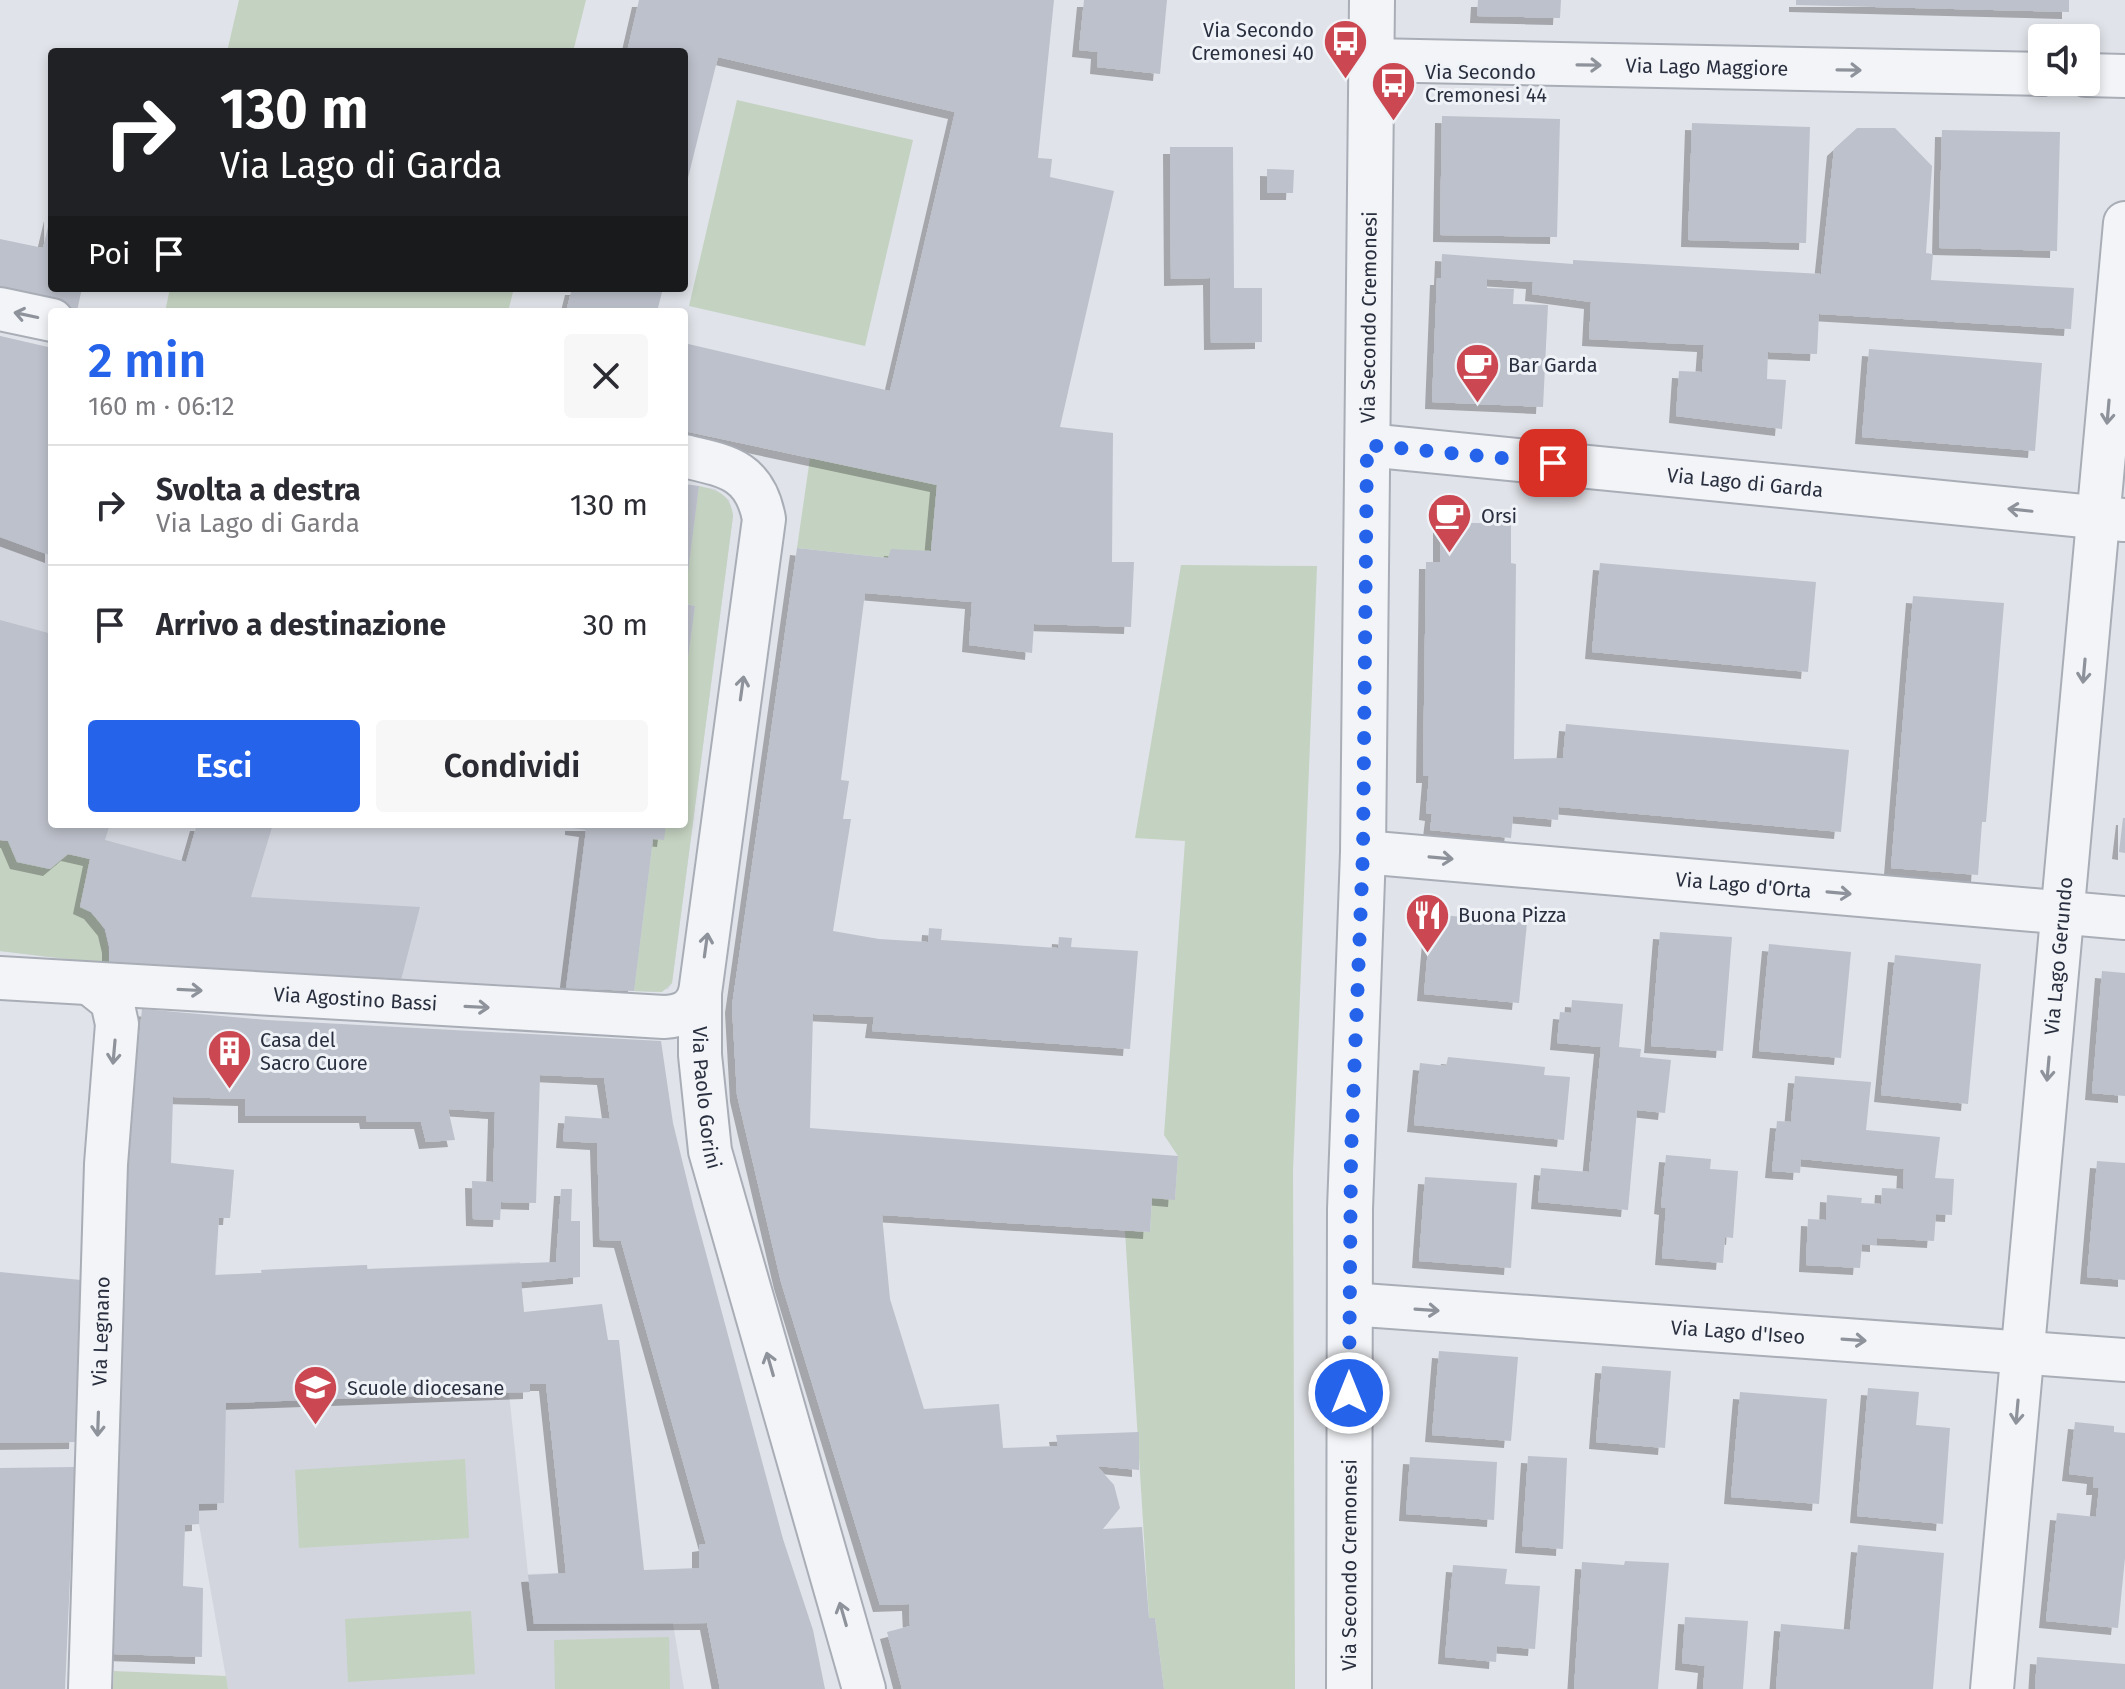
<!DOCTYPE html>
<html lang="it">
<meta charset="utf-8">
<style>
body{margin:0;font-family:"Fira Sans",sans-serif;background:#f7f7f7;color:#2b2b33;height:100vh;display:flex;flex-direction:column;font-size:30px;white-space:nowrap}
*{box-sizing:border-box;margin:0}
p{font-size:26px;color:#7c7c81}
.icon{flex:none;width:44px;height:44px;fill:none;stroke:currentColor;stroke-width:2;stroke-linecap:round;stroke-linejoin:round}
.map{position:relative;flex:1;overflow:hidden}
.details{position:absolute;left:48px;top:308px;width:640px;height:520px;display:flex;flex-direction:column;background:#fff;border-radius:8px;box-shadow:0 4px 12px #0003}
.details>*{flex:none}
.banner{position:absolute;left:48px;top:48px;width:640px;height:244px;border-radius:8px;box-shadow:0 4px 12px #0003;background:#202124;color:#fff;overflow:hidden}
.buttons{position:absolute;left:2028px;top:24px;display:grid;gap:16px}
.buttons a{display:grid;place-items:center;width:72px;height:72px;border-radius:8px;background:#fff;box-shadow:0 4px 12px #0003;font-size:40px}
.pin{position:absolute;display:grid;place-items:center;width:68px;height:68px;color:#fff;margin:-34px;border-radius:16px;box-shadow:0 4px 12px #0006}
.me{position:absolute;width:88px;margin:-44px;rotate:0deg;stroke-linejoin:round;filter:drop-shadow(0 0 6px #0008)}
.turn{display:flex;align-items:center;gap:28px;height:168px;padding:0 40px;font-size:36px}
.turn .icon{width:104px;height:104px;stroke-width:2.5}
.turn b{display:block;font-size:56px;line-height:68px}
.then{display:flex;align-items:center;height:76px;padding:0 40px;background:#0003;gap:16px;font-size:30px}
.round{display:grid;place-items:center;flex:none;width:84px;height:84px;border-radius:8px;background:#f7f7f7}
.headline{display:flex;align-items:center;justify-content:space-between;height:136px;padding:0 40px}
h1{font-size:48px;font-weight:600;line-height:60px;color:#2563eb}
.primary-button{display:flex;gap:16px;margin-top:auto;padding:16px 40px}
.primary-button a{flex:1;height:92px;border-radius:8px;background:#2563eb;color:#fff;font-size:32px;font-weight:600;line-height:92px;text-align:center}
.primary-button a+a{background:#f7f7f7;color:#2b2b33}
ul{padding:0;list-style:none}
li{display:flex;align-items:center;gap:24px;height:120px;padding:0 40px;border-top:2px solid #e1e1e2}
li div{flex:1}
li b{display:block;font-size:30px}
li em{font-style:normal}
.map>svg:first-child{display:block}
</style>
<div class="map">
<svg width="2125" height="1689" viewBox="0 0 2125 1689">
<defs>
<filter id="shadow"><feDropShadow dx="-7" dy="7" stdDeviation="0" flood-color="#0004"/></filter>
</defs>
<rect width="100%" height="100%" fill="#e0e3e9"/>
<!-- built -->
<path fill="#d2d5dd" d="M 0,336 L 52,348 L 52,824 L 684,824 L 684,484 L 715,489 L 729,500 L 733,516 L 672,983 L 668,989 L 654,992 L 119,966 L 0,951 Z
M 127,1159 L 234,1170 L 230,1218 L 218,1218 L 216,1275 L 261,1273 L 261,1270 L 367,1265 L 368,1269 L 520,1262 L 530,1392 L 509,1393 L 528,1574 L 664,1570 L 684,1689 L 228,1689 L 199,1524 L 199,1504 L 118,1503 Z"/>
<!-- green -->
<path fill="#c4d2c1" d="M 239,0 L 586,0 L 573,52 L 227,52 Z
M 737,100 L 913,140 L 865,346 L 689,306 Z
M 170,288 L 514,288 L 508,312 L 165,312 Z
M 810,458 L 937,485 L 931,551 L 888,558 L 797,548 Z
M 699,486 C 718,490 731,495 733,516 L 672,983 L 662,992 L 634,991 L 653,839 L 666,824 L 684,824 L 684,687 L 695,606 L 684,603 Z
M 1181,565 L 1317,566 L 1293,1171 L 1295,1689 L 1164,1689 L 1155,1618 L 1149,1618 L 1125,1231 L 1150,1232 L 1152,1198 L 1175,1199 L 1178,1156 L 1164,1135 L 1185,841 L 1135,838 Z
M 0,840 L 90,859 L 80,906 C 105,919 109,938 109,964 L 0,951 Z
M 465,1459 L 469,1538 L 299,1548 L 295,1470 Z
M 471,1611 L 475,1674 L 348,1682 L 345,1619 Z
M 669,1637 L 670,1689 L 555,1689 L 554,1640 Z
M 114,1671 L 226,1676 L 228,1689 L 113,1689 Z"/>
<!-- building -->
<path fill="#bdc1cb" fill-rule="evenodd" filter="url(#shadow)" d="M 639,0 L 1054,0 L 1038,158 L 1052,159 L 1050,177 L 1114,191 L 1060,427 L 1113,433 L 1112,562 L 1134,562 L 1131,627 L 1034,624 L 1032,653 L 969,645 L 972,602 L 865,593 L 841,780 L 849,781 L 843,819 L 851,819 L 833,931 L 879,939 L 928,942 L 929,928 L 942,929 L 941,940 L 1058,948 L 1059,937 L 1072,938 L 1071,947 L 1138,951 L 1130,1049 L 872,1031 L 874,1017 L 813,1014 L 810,1128 L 1178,1156 L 1175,1200 L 1152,1198 L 1150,1232 L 882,1215 L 890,1299 L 924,1409 L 999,1404 L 1003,1448 L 1058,1446 L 1056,1435 L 1139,1432 L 1139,1470 L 1097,1466 L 1114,1485 L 1120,1508 L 1103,1529 L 1142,1527 L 1149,1618 L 1155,1618 L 1164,1689 L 902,1689 L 887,1632 L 910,1626 L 909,1604 L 880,1605 L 781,1282 L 737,1095 L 732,1006 L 797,548 L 888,558 L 891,549 L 931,551 L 937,485 L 684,431 L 684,343 L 890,391 L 955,112 L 718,57 L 684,194 L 684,52 L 627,52 Z
M 1084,0 L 1167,0 L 1160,74 L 1097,67 L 1098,52 L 1079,50 Z
M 1478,0 L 1561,0 L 1560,18 L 1477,16 Z
M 1796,0 L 2069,0 L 2069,12 L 1796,5 Z
M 1442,116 L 1560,119 L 1557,237 L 1440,235 Z
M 1692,123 L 1810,127 L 1806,243 L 1688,240 Z
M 1857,128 L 1895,128 L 1932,166 L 1926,253 L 1933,254 L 1931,280 L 2074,288 L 2071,329 L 1819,314 L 1817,354 L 1768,352 L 1767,379 L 1786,380 L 1782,429 L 1676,416 L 1679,371 L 1702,372 L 1704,345 L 1589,339 L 1591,302 L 1532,294 L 1533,282 L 1487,279 L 1487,288 L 1514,289 L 1513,304 L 1548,305 L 1543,407 L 1432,402 L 1437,278 L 1441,278 L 1442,254 L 1573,264 L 1573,260 L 1821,274 L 1834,149 Z
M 1942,130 L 2060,132 L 2057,251 L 1939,248 Z
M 1170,147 L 1233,147 L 1234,288 L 1262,288 L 1262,342 L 1211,343 L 1210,278 L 1171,279 Z
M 1267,169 L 1294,170 L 1293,193 L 1267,193 Z
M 51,214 L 52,288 L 82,288 L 77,311 L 0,295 L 0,239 L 43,248 Z
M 572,288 L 663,288 L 657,312 L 566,312 Z
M 0,336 L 52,348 L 52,556 L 0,537 Z
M 1869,349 L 2042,363 L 2035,451 L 1862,437 Z
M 684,484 L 699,486 L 686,588 L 684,588 Z
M 1440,522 L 1511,524 L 1511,563 L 1516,564 L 1514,759 L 1563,758 L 1566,724 L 1849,750 L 1841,832 L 1559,807 L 1558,820 L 1513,816 L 1511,838 L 1430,830 L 1432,814 L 1426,813 L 1429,776 L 1423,776 L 1426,562 L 1440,562 Z
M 1600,563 L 1816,582 L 1808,672 L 1592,652 Z
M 1913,596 L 2004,603 L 1986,822 L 1982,822 L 1978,875 L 1891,868 Z
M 684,604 L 695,606 L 686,673 L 684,673 Z
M 0,620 L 52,634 L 52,824 L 110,824 L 105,840 L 186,862 L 197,824 L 273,824 L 251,897 L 420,907 L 401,980 L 109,964 L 109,946 L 105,929 L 91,912 L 80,907 L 90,859 L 68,854 L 50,869 L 17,862 L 8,841 L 0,840 Z
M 2123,818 L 2125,818 L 2125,853 L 2119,852 Z
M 572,824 L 666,824 L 664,840 L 653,839 L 634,991 L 566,988 L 586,830 L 572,828 Z
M 1431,914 L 1527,923 L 1519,1003 L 1424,994 Z
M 1660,932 L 1732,937 L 1723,1051 L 1651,1046 Z
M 1769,944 L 1851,952 L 1841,1058 L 1759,1051 Z
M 1895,955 L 1981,964 L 1968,1104 L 1881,1095 Z
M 2102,971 L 2125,973 L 2125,1096 L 2092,1093 Z
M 1572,1000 L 1623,1004 L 1619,1047 L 1641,1049 L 1640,1057 L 1671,1060 L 1665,1113 L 1637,1110 L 1628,1210 L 1538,1202 L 1541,1168 L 1589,1172 L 1601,1047 L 1557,1043 L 1560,1012 L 1571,1013 Z
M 142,1009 L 267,1020 L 661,1041 L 673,1123 L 694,1209 L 783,1539 L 813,1630 L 825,1689 L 720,1689 L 707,1623 L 534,1624 L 528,1575 L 566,1573 L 546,1384 L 530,1384 L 530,1392 L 226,1403 L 224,1503 L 199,1504 L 199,1524 L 185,1525 L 183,1586 L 203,1588 L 202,1657 L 114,1654 L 127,1159 ZM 540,1075 L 604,1078 L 610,1119 L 565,1116 L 563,1141 L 597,1143 L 600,1240 L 621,1241 L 706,1544 L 699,1545 L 699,1568 L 644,1570 L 619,1340 L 608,1340 L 602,1304 L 524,1312 L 521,1282 L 580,1277 L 580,1221 L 571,1221 L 572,1189 L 561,1189 L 556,1262 L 367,1269 L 367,1265 L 261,1270 L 262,1273 L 215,1275 L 219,1218 L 230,1218 L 234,1170 L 171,1163 L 173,1097 L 245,1099 L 245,1116 L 366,1116 L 367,1122 L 421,1122 L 426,1142 L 455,1140 L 448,1109 L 495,1112 L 493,1182 L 472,1181 L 473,1219 L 500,1220 L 501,1202 L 536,1203 Z
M 1448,1057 L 1545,1067 L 1544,1075 L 1570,1077 L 1564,1140 L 1414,1125 L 1420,1063 L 1446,1066 Z
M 1795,1076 L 1871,1082 L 1866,1130 L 1940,1137 L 1935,1178 L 1954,1179 L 1952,1215 L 1936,1214 L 1934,1241 L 1877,1238 L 1877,1245 L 1862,1244 L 1860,1268 L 1806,1265 L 1808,1219 L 1826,1220 L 1827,1195 L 1862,1198 L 1861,1203 L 1881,1204 L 1882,1188 L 1903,1189 L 1904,1169 L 1801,1159 L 1800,1173 L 1772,1171 L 1777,1121 L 1791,1122 Z
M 1666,1155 L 1711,1159 L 1710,1169 L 1738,1171 L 1733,1238 L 1725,1237 L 1723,1263 L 1662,1258 L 1666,1208 L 1661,1207 Z
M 2097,1161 L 2125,1163 L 2125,1280 L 2087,1277 Z
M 1425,1177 L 1517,1183 L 1511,1268 L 1419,1261 Z
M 0,1272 L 81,1280 L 76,1442 L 0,1443 Z
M 1439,1351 L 1518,1357 L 1511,1441 L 1432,1435 Z
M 1602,1366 L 1671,1371 L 1665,1448 L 1596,1442 Z
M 1868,1388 L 1919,1392 L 1916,1425 L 1950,1428 L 1943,1524 L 1857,1516 Z
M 1740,1392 L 1827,1399 L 1819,1504 L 1731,1497 Z
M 2075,1422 L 2114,1426 L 2114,1432 L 2125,1433 L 2125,1558 L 2118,1628 L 2046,1621 L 2057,1513 L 2096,1517 L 2099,1488 L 2093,1488 L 2094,1477 L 2069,1474 Z
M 1528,1456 L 1567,1458 L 1563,1549 L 1522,1546 Z
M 1410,1457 L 1497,1462 L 1494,1520 L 1406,1514 Z
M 75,1467 L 65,1689 L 0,1689 L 0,1468 Z
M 1858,1545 L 1944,1553 L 1933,1689 L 1776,1689 L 1781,1624 L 1850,1630 Z
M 1625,1561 L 1669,1563 L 1658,1689 L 1574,1689 L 1582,1562 L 1624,1565 Z
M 1453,1565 L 1507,1569 L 1505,1584 L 1540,1586 L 1535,1649 L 1497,1646 L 1496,1662 L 1445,1657 Z
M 1685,1617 L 1748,1621 L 1743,1689 L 1703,1689 L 1705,1666 L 1682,1663 Z
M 2037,1657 L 2125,1664 L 2125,1689 L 2035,1689 Z"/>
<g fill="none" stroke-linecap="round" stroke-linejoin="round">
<defs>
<g id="minor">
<path id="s1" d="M 1371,60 L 2042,74"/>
<path d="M 2086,75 L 2125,76"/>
<path d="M 0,309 L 52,320"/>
<path id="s2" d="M 1367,445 L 2124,520"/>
<path id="s3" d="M 684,456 C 727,466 755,470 764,519 L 700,993 L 700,1055 L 710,1151 L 864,1689"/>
<path id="s4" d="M 1363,852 L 2125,918"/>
<path id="s5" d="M 0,978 L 664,1017 C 682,1016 694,1011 700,993"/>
<path id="s6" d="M 1349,1304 L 2125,1360"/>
<path id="s7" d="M 90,1689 L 106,1164 L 117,1024 L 112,1001 L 92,985"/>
<path id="s8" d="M 1992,1689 L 2125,223"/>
</g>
<g id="tertiary">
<path id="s9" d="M 1349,1689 L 1350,1209 L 1363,852 L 1372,0"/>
</g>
</defs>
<!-- minor casing -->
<use href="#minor" stroke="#a9adb6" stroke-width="46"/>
<!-- tertiary casing -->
<use href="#tertiary" stroke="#a9adb6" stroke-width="48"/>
<!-- minor -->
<use href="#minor" stroke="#f2f4f7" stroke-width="42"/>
<!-- tertiary -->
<use href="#tertiary" stroke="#f2f4f7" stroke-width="44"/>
</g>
<!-- one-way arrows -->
<defs><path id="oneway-shaft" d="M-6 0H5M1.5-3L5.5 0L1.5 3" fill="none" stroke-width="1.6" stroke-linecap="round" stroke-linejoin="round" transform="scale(2)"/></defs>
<g stroke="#8e929b">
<use href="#oneway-shaft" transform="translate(1589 65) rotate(1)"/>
<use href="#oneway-shaft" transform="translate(1849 70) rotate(1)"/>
<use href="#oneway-shaft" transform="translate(26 315) rotate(-168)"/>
<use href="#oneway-shaft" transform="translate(2108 412) rotate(95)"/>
<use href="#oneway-shaft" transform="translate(2020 510) rotate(-174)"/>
<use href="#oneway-shaft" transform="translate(2084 671) rotate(95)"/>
<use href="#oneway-shaft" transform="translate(742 688) rotate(-82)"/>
<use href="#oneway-shaft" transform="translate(1441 858) rotate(5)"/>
<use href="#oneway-shaft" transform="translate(1839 893) rotate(5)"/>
<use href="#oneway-shaft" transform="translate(706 945) rotate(-82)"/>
<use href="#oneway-shaft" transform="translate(190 990) rotate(3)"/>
<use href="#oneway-shaft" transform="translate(477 1007) rotate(3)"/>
<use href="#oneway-shaft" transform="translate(114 1052) rotate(95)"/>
<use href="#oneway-shaft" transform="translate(2048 1069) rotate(95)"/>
<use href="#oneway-shaft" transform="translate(1427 1310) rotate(4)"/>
<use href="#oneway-shaft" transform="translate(1854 1340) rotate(4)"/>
<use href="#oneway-shaft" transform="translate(770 1364) rotate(-106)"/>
<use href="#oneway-shaft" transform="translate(2017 1412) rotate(95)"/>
<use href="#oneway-shaft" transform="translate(98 1424) rotate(92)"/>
<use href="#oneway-shaft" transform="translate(843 1614) rotate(-106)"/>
</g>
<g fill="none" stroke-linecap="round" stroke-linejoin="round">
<!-- route -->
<path stroke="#2563eb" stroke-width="14" stroke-dasharray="0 25.2" d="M 1349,1393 L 1351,1154 L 1363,852 L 1367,445 L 1553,463"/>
</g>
<!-- icons -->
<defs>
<symbol id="bus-pin" viewBox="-11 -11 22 30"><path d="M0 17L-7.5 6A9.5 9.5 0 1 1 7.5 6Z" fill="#cb4751" stroke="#eff2f6"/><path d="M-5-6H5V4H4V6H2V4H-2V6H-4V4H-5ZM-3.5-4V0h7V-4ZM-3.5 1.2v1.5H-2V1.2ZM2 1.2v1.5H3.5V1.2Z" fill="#fff"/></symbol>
<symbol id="cafe-pin" viewBox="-11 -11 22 30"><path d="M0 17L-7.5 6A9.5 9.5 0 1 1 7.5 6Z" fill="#cb4751" stroke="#eff2f6"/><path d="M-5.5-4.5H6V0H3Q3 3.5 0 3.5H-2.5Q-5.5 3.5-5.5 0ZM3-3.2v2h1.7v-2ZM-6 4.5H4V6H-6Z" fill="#fff"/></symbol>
<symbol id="restaurant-pin" viewBox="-11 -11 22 30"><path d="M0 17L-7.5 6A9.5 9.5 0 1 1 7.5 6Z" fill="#cb4751" stroke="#eff2f6"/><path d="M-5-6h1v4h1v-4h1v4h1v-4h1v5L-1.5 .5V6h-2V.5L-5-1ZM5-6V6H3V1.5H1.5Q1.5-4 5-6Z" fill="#fff"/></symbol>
<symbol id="building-pin" viewBox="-11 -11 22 30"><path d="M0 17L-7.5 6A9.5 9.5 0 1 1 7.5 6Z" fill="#cb4751" stroke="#eff2f6"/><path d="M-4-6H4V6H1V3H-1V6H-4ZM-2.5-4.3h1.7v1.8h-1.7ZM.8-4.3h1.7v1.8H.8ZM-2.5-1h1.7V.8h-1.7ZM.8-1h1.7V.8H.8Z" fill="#fff"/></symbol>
<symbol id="school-pin" viewBox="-11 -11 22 30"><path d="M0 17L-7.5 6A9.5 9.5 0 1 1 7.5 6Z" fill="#cb4751" stroke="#eff2f6"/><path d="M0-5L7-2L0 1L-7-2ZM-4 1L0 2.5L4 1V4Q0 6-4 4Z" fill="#fff"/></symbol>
</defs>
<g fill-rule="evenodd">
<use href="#bus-pin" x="1320" y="16" width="51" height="69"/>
<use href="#bus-pin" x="1368" y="58" width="51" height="69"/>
<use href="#cafe-pin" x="1452" y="340" width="51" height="69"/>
<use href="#cafe-pin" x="1424" y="490" width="51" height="69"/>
<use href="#restaurant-pin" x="1402" y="890" width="51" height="69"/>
<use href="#building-pin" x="204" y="1026" width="51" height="69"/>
<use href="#school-pin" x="290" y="1362" width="51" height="69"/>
</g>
<g text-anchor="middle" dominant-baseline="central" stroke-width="6" stroke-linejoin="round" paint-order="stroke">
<!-- poi labels -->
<g font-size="20" fill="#292f3f" stroke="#eff2f6" text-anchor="start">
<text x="1314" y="30" text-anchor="end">Via Secondo<tspan x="1314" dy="23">Cremonesi 40</tspan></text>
<text x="1425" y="72">Via Secondo<tspan x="1425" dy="23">Cremonesi 44</tspan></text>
<text x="1508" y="365">Bar Garda</text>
<text x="1481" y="516">Orsi</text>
<text x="1458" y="915">Buona Pizza</text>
<text x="260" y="1040">Casa del<tspan x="260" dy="23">Sacro Cuore</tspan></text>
<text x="347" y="1388">Scuole diocesane</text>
</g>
<!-- street labels -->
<g font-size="20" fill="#292f3f" stroke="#eff2f6">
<text stroke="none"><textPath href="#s1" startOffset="336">Via Lago Maggiore</textPath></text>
<text stroke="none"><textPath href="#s9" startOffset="1372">Via Secondo Cremonesi</textPath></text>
<text stroke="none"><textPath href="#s2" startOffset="380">Via Lago di Garda</textPath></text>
<text stroke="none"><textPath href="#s4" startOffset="382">Via Lago d'Orta</textPath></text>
<text stroke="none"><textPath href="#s8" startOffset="736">Via Lago Gerundo</textPath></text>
<text stroke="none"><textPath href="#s5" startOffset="356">Via Agostino Bassi</textPath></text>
<text stroke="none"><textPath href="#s3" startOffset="694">Via Paolo Gorini</textPath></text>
<text stroke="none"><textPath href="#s7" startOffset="358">Via Legnano</textPath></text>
<text stroke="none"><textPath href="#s6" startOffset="390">Via Lago d'Iseo</textPath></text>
<text stroke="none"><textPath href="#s9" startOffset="124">Via Secondo Cremonesi</textPath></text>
</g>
</g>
</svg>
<div class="buttons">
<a><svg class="icon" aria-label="sound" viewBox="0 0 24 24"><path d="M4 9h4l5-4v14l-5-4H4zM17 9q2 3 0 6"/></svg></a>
</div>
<div class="pin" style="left:1553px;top:463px;background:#d93025"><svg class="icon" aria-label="arrive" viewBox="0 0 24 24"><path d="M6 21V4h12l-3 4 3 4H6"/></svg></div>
<svg class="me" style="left:1349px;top:1393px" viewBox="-20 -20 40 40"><circle r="17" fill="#2563eb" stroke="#fff" stroke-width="3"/><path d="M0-11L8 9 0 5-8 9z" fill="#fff"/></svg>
<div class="banner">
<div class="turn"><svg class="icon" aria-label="right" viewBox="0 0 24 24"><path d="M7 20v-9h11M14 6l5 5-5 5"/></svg><div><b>130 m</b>Via Lago di Garda</div></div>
<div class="then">Poi<svg class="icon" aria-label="arrive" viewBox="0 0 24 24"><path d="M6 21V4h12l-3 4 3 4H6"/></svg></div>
</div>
<section class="details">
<div class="headline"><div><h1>2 min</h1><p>160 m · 06:12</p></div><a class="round"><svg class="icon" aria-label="close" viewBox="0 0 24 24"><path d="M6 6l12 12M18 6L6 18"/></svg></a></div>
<ul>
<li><svg class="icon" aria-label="right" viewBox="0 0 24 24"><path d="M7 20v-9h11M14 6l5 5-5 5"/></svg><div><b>Svolta a destra</b><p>Via Lago di Garda</p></div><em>130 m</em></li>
<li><svg class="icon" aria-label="arrive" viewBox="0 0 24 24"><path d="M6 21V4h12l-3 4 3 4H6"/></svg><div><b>Arrivo a destinazione</b></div><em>30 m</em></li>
</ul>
<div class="primary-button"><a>Esci</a><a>Condividi</a></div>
</section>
</div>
